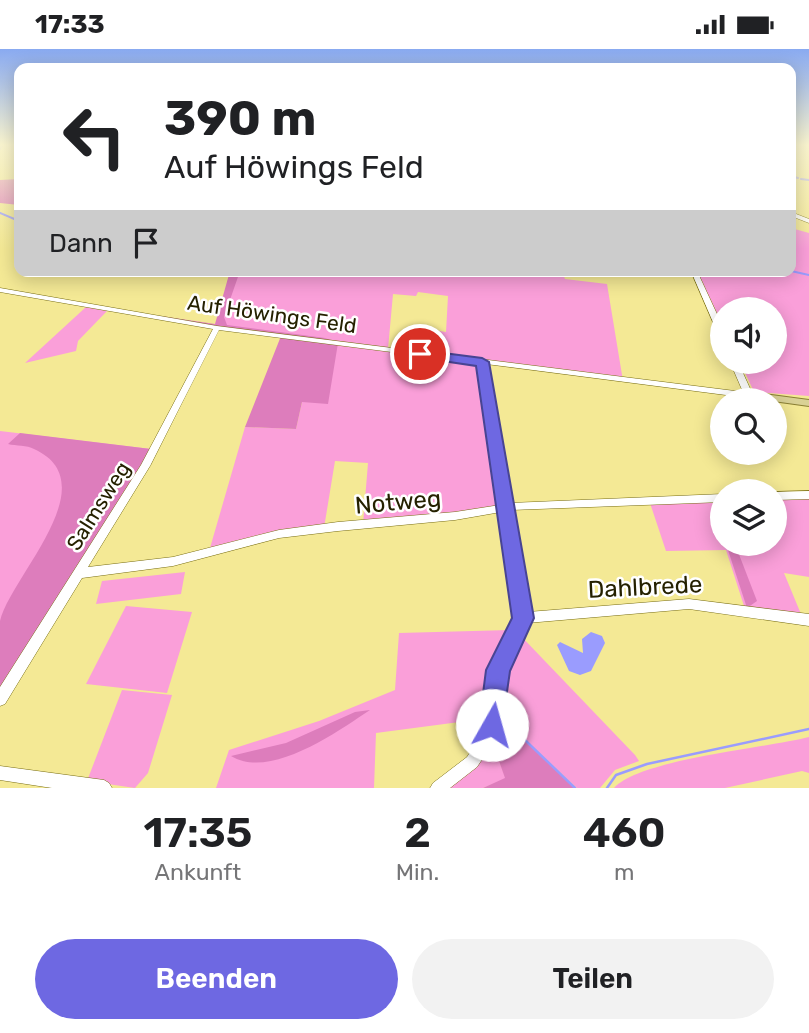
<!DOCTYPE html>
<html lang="de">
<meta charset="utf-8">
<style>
body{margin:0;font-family:Rubik,sans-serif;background:#f2f2f2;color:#202124;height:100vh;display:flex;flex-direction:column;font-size:26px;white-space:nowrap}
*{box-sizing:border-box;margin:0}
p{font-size:23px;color:#757577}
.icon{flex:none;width:38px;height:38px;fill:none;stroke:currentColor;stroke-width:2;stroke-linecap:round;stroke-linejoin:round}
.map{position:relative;height:739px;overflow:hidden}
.sheet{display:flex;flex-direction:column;background:#fff;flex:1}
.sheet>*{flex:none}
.hud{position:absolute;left:14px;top:14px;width:782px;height:214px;border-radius:14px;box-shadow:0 4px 18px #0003;background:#fff;color:#202124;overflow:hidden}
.tools{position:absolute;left:710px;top:248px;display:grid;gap:14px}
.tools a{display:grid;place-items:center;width:77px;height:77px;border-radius:50%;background:#fff;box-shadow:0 4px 18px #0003;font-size:35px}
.pin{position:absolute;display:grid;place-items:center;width:60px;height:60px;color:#fff;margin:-30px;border:4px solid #fff;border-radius:50%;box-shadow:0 2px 7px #0007}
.me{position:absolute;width:77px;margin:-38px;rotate:7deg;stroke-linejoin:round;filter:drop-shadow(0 0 5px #0008)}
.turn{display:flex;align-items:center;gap:24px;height:147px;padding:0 35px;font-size:32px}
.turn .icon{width:91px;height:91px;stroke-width:2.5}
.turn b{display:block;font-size:49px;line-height:60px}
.then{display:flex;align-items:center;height:66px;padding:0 35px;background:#0003;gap:14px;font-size:26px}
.eta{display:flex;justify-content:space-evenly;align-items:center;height:119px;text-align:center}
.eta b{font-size:42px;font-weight:600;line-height:49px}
.button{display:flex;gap:14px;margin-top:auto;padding:14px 35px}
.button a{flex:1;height:80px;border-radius:42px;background:#6e68e2;color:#fff;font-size:28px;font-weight:600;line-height:80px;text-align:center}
.button a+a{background:#f2f2f2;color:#202124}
.status{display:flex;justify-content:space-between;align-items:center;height:49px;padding:0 35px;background:#fff;direction:ltr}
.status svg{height:19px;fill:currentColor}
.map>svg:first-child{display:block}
</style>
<div class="status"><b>17:33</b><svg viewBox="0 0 49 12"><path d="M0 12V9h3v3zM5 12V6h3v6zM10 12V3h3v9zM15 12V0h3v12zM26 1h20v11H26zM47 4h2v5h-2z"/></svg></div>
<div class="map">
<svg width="809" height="739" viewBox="0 0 809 739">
<rect width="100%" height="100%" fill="#f4e995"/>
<!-- green -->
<path fill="#fa9fd9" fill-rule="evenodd" d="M 791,179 L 809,184 L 809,347 L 754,343 L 740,313 L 775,313 L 775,261 L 723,261 L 723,277 L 697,222 L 791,222 Z
M 236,222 L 562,222 L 565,230 L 607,235 L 623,332 L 483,313 L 504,458 L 363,475 L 368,414 L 335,412 L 324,479 L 210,499 L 245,378 L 296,380 L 302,353 L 338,295 L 217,279 ZM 418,243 L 448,247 L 446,283 L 433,281 L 425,306 L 388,300 L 393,245 L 416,247 Z
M 86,258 L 107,262 L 78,292 L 76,302 L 25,314 Z
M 0,382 L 151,400 L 0,642 Z
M 809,448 L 809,528 L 784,524 L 803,570 L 745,560 L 726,501 L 666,502 L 650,454 L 723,451 L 723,495 L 775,495 L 775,449 Z
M 185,523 L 181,545 L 96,555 L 102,532 Z
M 126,557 L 192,563 L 167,644 L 86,635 Z
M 513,581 L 490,669 L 376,684 L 374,739 L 216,739 L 229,701 L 319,672 L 395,641 L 399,584 Z
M 519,585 L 635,706 L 639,712 L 615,721 L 600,739 L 577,739 L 498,665 L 505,614 Z
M 122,641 L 172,646 L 148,724 L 135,739 L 87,732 Z
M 809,688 L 809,724 L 802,722 L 725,739 L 614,739 C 640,710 767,699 809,688 Z
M 492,692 L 506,730 L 483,739 L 445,739 L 467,724 Z"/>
<!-- forest -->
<path fill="#dd7dbc" d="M 19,130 L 19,156 L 0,154 L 0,131 Z
M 230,222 L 239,225 L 224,268 L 227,276 L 325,289 L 338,294 L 328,355 L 302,353 L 296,380 L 245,378 L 281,287 L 159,270 L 161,267 L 215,275 Z
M 20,384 L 151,400 L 0,642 C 0,620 0,593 0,572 C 10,528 109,434 34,400 C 27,396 16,397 8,395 Z
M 726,495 L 735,495 L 757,552 L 747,559 Z
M 370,661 C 337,683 270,731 231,707 L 286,694 L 355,663 Z
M 499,667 L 501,667 L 574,739 L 483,739 L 505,729 L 492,692 Z"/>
<!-- water -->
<path fill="#9a9cfe" d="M 591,583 L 602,587 L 605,594 L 591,622 L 580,626 L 569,622 L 557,596 L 560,593 L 583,604 L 582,590 Z"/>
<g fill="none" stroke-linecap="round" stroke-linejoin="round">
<!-- stream-far1 -->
<path stroke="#9a9cfe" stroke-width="2" d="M 0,100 L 2,97
M 791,127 L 798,129
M 801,130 L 809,131
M 0,164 L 19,172
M 791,222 L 809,226"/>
<!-- stream -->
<path stroke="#9a9cfe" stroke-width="2.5" d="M 499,666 L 575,739
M 607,739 L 616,726 L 647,715 L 809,680"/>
<defs>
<path id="minor" d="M 791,163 L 809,170 L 809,174 L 791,167 Z
M 691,222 L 697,222 L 723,278 L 723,289 L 719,287 Z
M 0,239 L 217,277 L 743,343 L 730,313 L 738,313 L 753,346 L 752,348 L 749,349 L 486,315 L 510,454 L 723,445 L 723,453 L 511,461 L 528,563 L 689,550 L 809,565 L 809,577 L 689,560 L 527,574 L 504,622 L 499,675 L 491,697 L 477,718 L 450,739 L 430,739 L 433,734 L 467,708 L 480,688 L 485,675 L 491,621 L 517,569 L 501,463 L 455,471 L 338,482 L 279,489 L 173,517 L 82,529 L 5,655 L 0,657 L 0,638 L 141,416 L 213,280 L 0,243 ZM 219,281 L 478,314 L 500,456 L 455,463 L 338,473 L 279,481 L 173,508 L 88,518 L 150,417 Z
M 809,442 L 809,450 L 775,451 L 775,443 Z
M 0,717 L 104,731 L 109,734 L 112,739 L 52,739 L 0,731 Z"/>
<path id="major" d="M 749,343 L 809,351 L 809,357 L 745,348 L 744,346 Z"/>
</defs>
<!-- minor casing -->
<use href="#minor" stroke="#796e13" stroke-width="1"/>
<!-- major casing -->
<use href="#major" stroke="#8a7f33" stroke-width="2"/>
<!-- minor -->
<use href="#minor" fill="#fff" fill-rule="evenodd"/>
<!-- major -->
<use href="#major" fill="#d9d195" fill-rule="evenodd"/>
</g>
<!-- sky -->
<linearGradient id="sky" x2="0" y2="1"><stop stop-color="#89aaf1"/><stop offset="0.48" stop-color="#faf5cf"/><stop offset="1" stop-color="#faf5cf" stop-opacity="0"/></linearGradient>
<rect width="809" height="200" fill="url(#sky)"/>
<!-- route -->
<path fill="#6e68e2" stroke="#484493" stroke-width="2" d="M 420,301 L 482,309 L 489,313 L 534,569 L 510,622 L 501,684 L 492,688 L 483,684 L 479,676 L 486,621 L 512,569 L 476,317 L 415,308 L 415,302 Z"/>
<g text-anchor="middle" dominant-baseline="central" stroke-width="5" stroke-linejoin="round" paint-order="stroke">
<!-- street labels -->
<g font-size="21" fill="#252100" stroke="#fff">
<text transform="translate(272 265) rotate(8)">Auf Höwings Feld</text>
<text transform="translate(98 457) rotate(-58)">Salmsweg</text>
</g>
<!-- near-street labels -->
<g font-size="24" fill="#252100" stroke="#fff">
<text transform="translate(398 453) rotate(-5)">Notweg</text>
<text transform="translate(645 538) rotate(-3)">Dahlbrede</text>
</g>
</g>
</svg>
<div class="tools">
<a><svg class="icon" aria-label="sound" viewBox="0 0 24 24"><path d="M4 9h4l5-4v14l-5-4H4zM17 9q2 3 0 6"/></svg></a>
<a><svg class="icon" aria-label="search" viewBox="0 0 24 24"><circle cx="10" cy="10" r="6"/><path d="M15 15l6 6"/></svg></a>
<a><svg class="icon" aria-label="layers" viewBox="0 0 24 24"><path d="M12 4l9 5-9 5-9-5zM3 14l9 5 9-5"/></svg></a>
</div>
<div class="pin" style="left:420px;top:305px;background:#d93025"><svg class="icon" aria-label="arrive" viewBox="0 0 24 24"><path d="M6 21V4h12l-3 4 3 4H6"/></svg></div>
<svg class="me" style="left:492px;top:676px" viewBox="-20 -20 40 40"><circle r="19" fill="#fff"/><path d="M0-13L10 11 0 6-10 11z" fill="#6e68e2"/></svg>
<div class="hud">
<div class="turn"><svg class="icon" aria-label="left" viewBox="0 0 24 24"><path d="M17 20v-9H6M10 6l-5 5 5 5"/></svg><div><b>390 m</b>Auf Höwings Feld</div></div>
<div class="then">Dann<svg class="icon" aria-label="arrive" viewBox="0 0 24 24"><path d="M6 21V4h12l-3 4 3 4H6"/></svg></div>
</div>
</div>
<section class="sheet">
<div class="eta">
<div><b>17:35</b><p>Ankunft</p></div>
<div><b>2</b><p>Min.</p></div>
<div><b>460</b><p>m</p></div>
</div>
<div class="button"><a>Beenden</a><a>Teilen</a></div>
</section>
